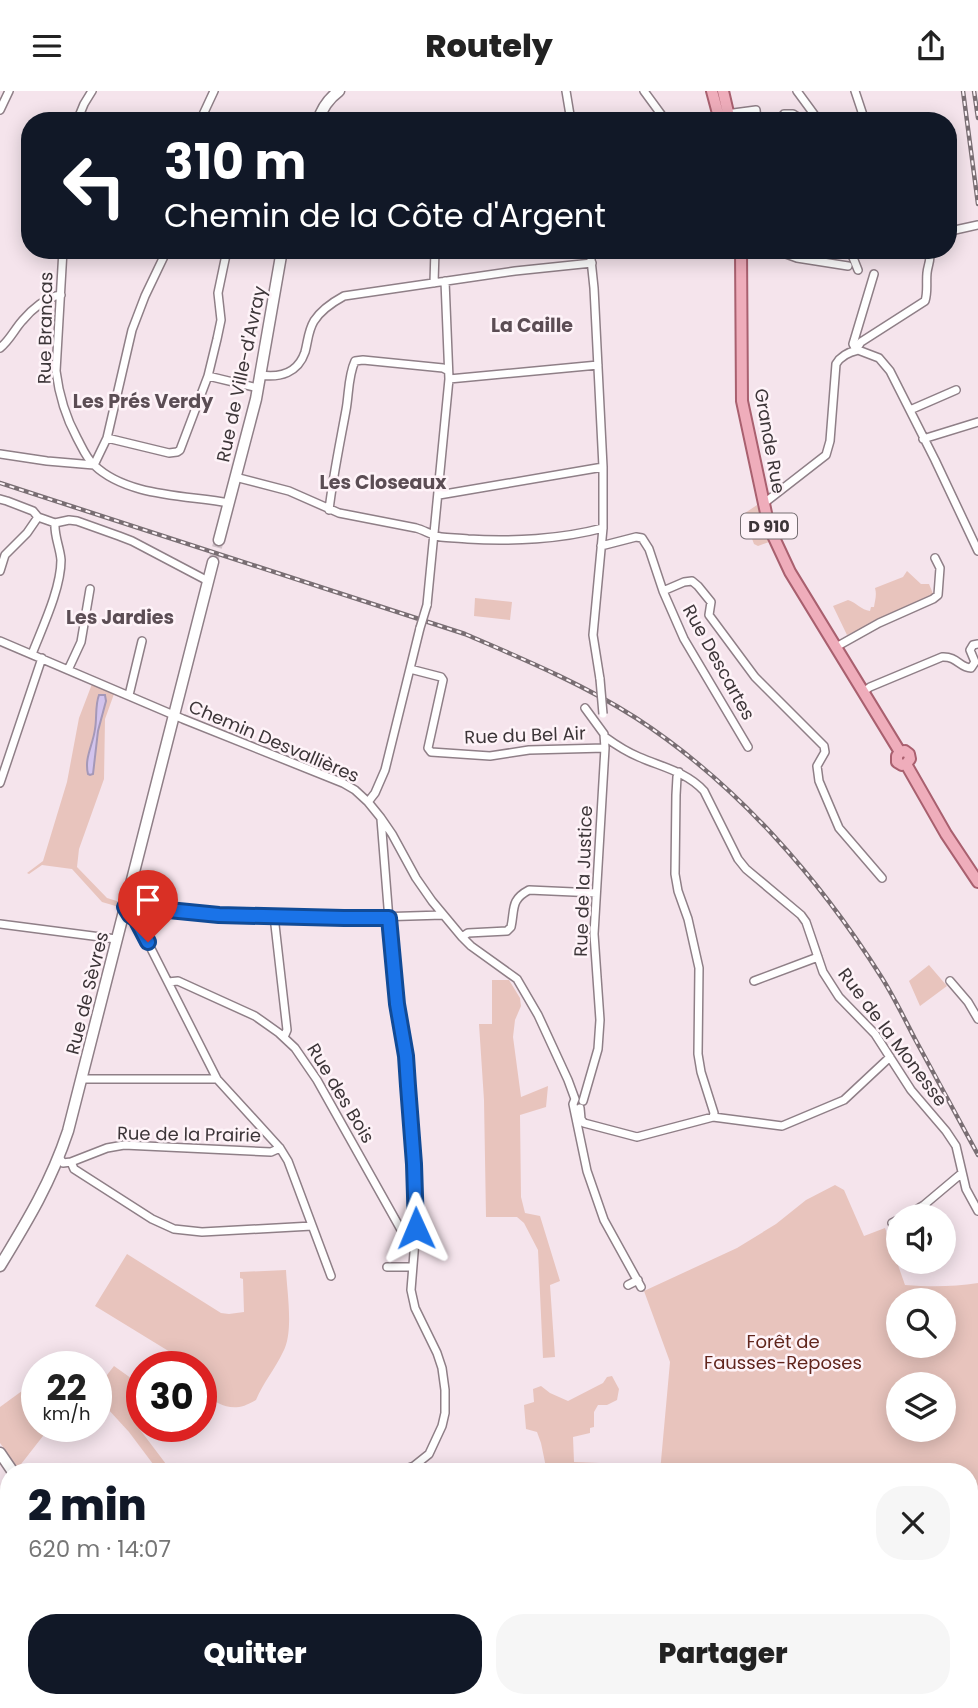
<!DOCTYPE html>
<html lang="fr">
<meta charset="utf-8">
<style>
body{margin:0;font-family:Poppins,sans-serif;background:#f6f6f6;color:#222;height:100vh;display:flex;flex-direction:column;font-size:26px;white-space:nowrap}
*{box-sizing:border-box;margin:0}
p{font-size:23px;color:#767676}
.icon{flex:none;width:38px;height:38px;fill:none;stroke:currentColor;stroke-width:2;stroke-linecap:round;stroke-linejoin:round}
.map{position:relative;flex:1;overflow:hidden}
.sheet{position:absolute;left:0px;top:1372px;width:978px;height:245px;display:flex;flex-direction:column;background:#fff;border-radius:28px 28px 0 0;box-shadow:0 4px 18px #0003}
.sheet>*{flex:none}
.top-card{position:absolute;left:21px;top:21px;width:936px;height:147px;border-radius:28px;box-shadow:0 4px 18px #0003;background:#111827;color:#fff;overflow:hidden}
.buttons{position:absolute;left:886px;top:1113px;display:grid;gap:14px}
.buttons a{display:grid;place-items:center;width:70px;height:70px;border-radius:50%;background:#fff;box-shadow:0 4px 18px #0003;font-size:35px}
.speed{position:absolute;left:21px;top:1260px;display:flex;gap:14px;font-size:35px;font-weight:700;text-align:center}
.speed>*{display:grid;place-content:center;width:91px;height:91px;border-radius:50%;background:#fff;box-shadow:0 4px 18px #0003;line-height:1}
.speed small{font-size:18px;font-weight:400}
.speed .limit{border:10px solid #d22;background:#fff;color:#111}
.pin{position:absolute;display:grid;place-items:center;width:60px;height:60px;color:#fff;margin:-72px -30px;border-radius:50% 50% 50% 0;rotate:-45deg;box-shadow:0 0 7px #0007}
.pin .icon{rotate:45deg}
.me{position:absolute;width:77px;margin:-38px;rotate:359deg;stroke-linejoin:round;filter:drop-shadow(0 0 5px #0008)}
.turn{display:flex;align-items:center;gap:24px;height:147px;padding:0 28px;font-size:32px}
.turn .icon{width:91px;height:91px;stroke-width:2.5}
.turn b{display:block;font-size:49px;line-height:60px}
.round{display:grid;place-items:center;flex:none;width:74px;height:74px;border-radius:28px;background:#f6f6f6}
.summary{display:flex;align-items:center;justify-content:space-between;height:119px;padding:0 28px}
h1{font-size:42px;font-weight:800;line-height:52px;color:#111827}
.button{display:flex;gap:14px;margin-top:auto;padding:14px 28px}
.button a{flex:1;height:80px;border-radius:28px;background:#111827;color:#fff;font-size:28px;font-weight:800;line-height:80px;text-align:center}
.button a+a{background:#f6f6f6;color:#222}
header{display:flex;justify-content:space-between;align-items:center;height:91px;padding:0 28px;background:#fff;font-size:32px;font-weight:800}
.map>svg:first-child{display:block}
</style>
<header><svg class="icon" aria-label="menu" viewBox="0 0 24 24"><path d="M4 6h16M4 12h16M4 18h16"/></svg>Routely<svg class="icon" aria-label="share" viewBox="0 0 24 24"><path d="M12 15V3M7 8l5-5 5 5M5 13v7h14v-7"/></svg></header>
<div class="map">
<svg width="978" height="1617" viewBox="0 0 978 1617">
<rect width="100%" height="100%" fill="#f5e4ec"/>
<!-- green -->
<path fill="#e8c4bd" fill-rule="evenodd" d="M 757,414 L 769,451 L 758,455 L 754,453 L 744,426 L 745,422 Z
M 907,480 L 921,493 L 929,493 L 934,505 L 847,544 L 833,515 L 848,509 C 857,512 861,519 870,520 L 871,516 L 874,516 C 875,509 877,504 875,497 L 903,486 Z
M 475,507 L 512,511 L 510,529 L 474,525 Z
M 92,593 L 114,603 L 105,628 L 104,688 L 79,758 L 77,776 L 107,807 L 120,811 L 119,816 L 102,811 L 72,778 L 42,774 L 29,783 L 27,782 L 43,770 L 67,691 L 79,627 Z
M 929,874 L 947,895 L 920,915 L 909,890 Z
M 492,889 L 509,889 L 520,907 L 521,915 L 515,929 L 513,946 L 521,1006 L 548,995 L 546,1016 L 520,1024 L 521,1106 L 525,1122 L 540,1125 L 560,1190 L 550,1194 L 555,1266 L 543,1267 L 538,1159 L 524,1132 L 517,1126 L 486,1126 L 484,1009 L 479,933 L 492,933 Z
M 835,1094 L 844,1099 L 864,1145 L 885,1137 L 905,1194 C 930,1196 953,1196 978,1192 L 978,1617 L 582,1617 L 581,1608 L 970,1608 L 970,1381 L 660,1381 L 670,1271 L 644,1200 L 737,1157 L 776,1133 L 806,1109 ZM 898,1209 L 943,1209 L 943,1255 L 898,1255 ZM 898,1293 L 943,1293 L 943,1339 L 898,1339 Z
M 127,1163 L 221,1222 L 229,1223 L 244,1221 L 243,1188 L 240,1187 L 240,1181 L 286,1179 C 287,1202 294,1241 283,1261 C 275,1278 263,1292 256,1309 C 233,1323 222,1315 201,1302 L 201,1276 L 169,1276 L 175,1264 L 95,1215 Z
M 114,1275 L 142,1295 L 142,1320 L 135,1332 L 172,1381 L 159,1381 L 129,1341 L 96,1305 L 96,1298 Z
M 612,1285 L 619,1298 L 617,1309 L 607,1314 L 598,1314 L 594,1321 L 594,1336 L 590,1337 L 590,1342 L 573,1346 L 574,1371 L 626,1373 L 625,1381 L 547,1381 L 541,1352 L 537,1341 L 526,1338 L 524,1314 L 534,1311 L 533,1298 L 541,1295 L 550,1302 L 568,1310 L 603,1292 L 607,1286 Z
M 37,1289 L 37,1335 L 66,1335 L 61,1342 L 50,1336 L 18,1377 L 0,1352 L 0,1316 Z"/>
<!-- water -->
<path fill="#d2c3ed" stroke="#a598b7" stroke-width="2" d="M 99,604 L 105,604 L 106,610 L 98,640 L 93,683 L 90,684 L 88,683 C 84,667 93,654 95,638 C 97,627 95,614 99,604 Z"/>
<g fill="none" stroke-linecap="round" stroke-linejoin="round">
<!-- stream -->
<path stroke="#a598b7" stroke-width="2" d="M 508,1608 L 513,1617"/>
<!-- secondary-tunnel -->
<path stroke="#d0c1c8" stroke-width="10" stroke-dasharray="10 5" stroke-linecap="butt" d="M 213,471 L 219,449"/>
<defs>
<path id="street" d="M 566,0 L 571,30
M 644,0 L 666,30
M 797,0 L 819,30
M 855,0 L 865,30
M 0,19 L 9,0
M 726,23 L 756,19 L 757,30
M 77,30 L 84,13 L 92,0
M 200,30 L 214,0
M 779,30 L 784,23 L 793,23 L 804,30
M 948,142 L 955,139 L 978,134
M 63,159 L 56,280 C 59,304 65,325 77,347 C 82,356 86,367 94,374 C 127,406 187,404 229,412
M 590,159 L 594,197 L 603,376 L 603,437 L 593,544 L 600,588
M 764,159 L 765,159
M 775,159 L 797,167 L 848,175
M 850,159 L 858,179
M 434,192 L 435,159
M 0,257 C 10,249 14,239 22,230 C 31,219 47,205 61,204
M 856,259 L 861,251 L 925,210 C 928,201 926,192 927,182 C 928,172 932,169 928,159
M 856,259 L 853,253 L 874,183
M 260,284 C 280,287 298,282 305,261 C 308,250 308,240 314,230 C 321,219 333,211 344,205 L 515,180 L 592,172
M 208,285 L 258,297
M 449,288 L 598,274
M 910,319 L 956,299
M 107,347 L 169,362 L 177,361 L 180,359 L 208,285 L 217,248 L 221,229 L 218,202 L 227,159
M 923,348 L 978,331
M 0,363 L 47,370 L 94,374
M 94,374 L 107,347 L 132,239 L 145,205 L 167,159
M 235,386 L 289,400 L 339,422 L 416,437 C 424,439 433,445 441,446 C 450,447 459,447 468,448 C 511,451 562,448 603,437
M 439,404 L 603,376
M 0,408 L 7,410 L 33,420 L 38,426 L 55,432 L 69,429 L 77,430 L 119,445 L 132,450 L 208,490
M 763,413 L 826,364 L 830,350 L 836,273 C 840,266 849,261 858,259 L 879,267 L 890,280 L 935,369 L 978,460
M 329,419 C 333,385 340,352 346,319 C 349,303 348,285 355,270 L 363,269 L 443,277 L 447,279
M 601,455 L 636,446 L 642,447 L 649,458 L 663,500 L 684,491 L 692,490 L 698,495 L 711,511 L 709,524 L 755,586 L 824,655 L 825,661 L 817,675 L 819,690 L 839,737 L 882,787
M 0,480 L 5,464 L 27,442 L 38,426
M 663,500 L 684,548 L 748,656
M 427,514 L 449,288 L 445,190
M 0,550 L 183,628 L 343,692 L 355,699 L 368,711 L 381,727 L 392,743 L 416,787 L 432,810 L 462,846 L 471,855 L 517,888 L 538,924 L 568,989 L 575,1008 L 573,1013 L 587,1080 L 604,1129 L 641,1196
M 836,556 L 879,532 L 933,508 L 938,504 L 940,477 L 935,467
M 32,563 C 42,537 61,498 61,469 C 60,456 54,445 55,432
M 410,578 L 441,586 L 443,589 L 428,657 L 431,661 L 490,665 L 529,659 L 605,657
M 68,579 L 81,551 L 90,498
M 863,601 L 870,596 L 942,566 C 957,565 960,577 971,577 L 975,571 L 970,559 L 973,554 L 978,553
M 129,604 L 142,550
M 605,646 C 616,654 627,661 639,666 C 662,676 687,681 704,700 L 738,768 L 746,778 L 801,824 L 806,831 L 823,881 L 839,906 L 875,943 L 911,999 L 946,1040 L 956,1055 L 966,1098 L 978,1120
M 679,681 L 677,686 L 676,704 L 675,783 L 678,800 L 688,828 L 699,877 L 698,963 L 701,981 L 714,1022 L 713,1026
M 0,692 L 42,567
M 368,711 L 375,702 L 385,679 L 420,537
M 381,728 L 391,854 L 397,913 L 406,965 L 414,1073 L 416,1137 L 411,1199 L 415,1217 L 437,1262 L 442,1277 L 445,1299 L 445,1322 L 442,1335 L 429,1363 L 414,1375 L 399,1381
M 274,825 L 287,939 L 284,946
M 0,833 L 116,848
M 462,846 L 468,842 L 507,840 L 511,836 C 515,818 510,809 529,799 L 596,802
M 754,890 L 818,866
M 950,890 L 968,911 L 978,928
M 168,891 L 178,890 L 255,925 L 279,942 L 295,957 L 317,989 L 404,1144 L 415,1147
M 81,988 L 217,988
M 583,1010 L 598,958 L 600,929 L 594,843 L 605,657 L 604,643 L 585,617
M 580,1017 L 581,1028 L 584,1032
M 584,1032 L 637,1046 L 713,1026 L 782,1035 L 844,1009 L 890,966
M 59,1066 L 63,1072 L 71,1071 L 74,1078 L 152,1128 L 174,1138 L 202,1141 L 312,1135
M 71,1071 L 107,1057 L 124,1054 L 271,1061 L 280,1057
M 906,1125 L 924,1114 L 962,1082
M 892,1132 L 898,1129
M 387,1176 L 412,1176
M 331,1185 L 288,1070 L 280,1057 L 217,988 L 136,828 L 129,824 L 125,816 L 130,811 L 132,814 L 138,816 L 219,824 L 250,826 L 344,827 L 443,824
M 628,1194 L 638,1189
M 0,1556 L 9,1565"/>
<path id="secondary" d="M 318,30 C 322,17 328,8 339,0
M 219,449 L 256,308 L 282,159
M 0,1175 C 28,1129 51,1091 68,1040 L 213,471
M 0,1362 L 13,1381
M 0,1552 L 9,1529
M 245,1608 L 254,1617"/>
<path id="primary" d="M 712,0 L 720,30
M 723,0 L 730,30
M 741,159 L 742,310 L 769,436 L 790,481 L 900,661 L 905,660 L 909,663 L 910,668 L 906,673
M 900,661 L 897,665 L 897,671 L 902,674 L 906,673 L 946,743 L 978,791"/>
</defs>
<!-- street casing -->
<use href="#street" stroke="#8f7f87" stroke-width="10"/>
<!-- secondary casing -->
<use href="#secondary" stroke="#8f7f87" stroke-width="13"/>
<!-- primary casing -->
<use href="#primary" stroke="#a9606f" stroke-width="14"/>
<!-- street -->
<use href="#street" stroke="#fff" stroke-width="7"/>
<!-- secondary -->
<use href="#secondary" stroke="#fff" stroke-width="10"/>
<!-- primary -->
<use href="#primary" stroke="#efadbb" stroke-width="10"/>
<defs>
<path id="rail" d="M 963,0 L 978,113
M 974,0 L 978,27
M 0,392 L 465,543 C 523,568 583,593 636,627 C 736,692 819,787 882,887 C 894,906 904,927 915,948 C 936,986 957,1025 978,1064"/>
</defs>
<!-- rail casing -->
<use href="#rail" stroke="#796e73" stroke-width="4.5"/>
<!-- rail -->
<use href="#rail" stroke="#fef3f8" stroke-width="2" stroke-dasharray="5" stroke-linecap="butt"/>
<defs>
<path id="street-bridge" d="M 420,537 L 427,514
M 600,588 L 603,623"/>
</defs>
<!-- street-bridge casing -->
<use href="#street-bridge" stroke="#8f7f87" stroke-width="10" stroke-linecap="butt"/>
<!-- street-bridge -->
<use href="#street-bridge" stroke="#fff" stroke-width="7"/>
</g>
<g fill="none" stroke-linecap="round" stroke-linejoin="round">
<defs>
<path id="route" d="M 148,851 L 136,828 L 130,824 L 125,816 L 130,811 L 132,814 L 138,816 L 219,824 L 344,827 L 389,827 L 397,913 L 406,965 L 408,995 L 414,1073 L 416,1137"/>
</defs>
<!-- route casing -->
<use href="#route" stroke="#114b97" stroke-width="18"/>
<!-- route -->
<use href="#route" stroke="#1a73e8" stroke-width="12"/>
</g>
<g text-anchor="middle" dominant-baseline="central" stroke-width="5" stroke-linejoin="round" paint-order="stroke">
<!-- shield labels -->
<rect fill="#fef3f8" stroke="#766e72" stroke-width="2" x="741" y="422.5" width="56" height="25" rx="5"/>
<g font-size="16" font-weight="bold" fill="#3c3538">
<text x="769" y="435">D 910</text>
</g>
<!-- street labels -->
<g font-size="18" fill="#3c3538" stroke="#fef3f8">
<text transform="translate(45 237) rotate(-89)">Rue Brancas</text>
<text transform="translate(241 283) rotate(-78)">Rue de Ville-d'Avray</text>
<text transform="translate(770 350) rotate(80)">Grande Rue</text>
<text transform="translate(719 571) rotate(61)">Rue Descartes</text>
<text transform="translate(525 644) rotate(-2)">Rue du Bel Air</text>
<text transform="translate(274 650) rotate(23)">Chemin Desvallières</text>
<text transform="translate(583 790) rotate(-88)">Rue de la Justice</text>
<text transform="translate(87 902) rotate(-76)">Rue de Sèvres</text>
<text transform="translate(893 946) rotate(53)">Rue de la Monesse</text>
<text transform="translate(341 1002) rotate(59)">Rue des Bois</text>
<text transform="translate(189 1043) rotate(1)">Rue de la Prairie</text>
</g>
<!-- park labels -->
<g font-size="18" fill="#61251c" stroke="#fef3f8">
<text x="783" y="1250">Forêt de<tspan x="783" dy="21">Fausses-Reposes</tspan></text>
</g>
<!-- neighbourhood labels -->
<g font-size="19" font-weight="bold" fill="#5b4d54" stroke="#fef3f8">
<text x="532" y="234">La Caille</text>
<text x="143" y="310">Les Prés Verdy</text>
<text x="383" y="391">Les Closeaux</text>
<text x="120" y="526">Les Jardies</text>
</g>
</g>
</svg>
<div class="buttons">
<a><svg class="icon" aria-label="sound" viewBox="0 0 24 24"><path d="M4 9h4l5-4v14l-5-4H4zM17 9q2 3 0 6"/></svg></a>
<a><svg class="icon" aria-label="search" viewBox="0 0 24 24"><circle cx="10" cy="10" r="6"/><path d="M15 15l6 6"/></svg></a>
<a><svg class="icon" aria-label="layers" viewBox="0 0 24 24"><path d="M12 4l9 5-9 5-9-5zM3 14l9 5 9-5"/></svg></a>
</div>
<div class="speed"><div>22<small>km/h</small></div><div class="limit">30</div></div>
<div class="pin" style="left:148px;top:851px;background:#d93025"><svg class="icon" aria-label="arrive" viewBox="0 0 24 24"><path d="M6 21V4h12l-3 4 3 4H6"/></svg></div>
<svg class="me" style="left:416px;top:1137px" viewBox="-20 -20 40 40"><path d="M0-17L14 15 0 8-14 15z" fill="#1a73e8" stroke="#fff" stroke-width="4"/></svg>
<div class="top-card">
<div class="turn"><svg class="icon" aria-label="left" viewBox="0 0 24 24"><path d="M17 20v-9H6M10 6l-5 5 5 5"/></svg><div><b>310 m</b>Chemin de la Côte d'Argent</div></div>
</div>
<section class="sheet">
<div class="summary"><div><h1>2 min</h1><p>620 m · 14:07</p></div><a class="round"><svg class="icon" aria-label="close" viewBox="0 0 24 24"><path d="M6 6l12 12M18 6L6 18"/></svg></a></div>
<div class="button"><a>Quitter</a><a>Partager</a></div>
</section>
</div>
